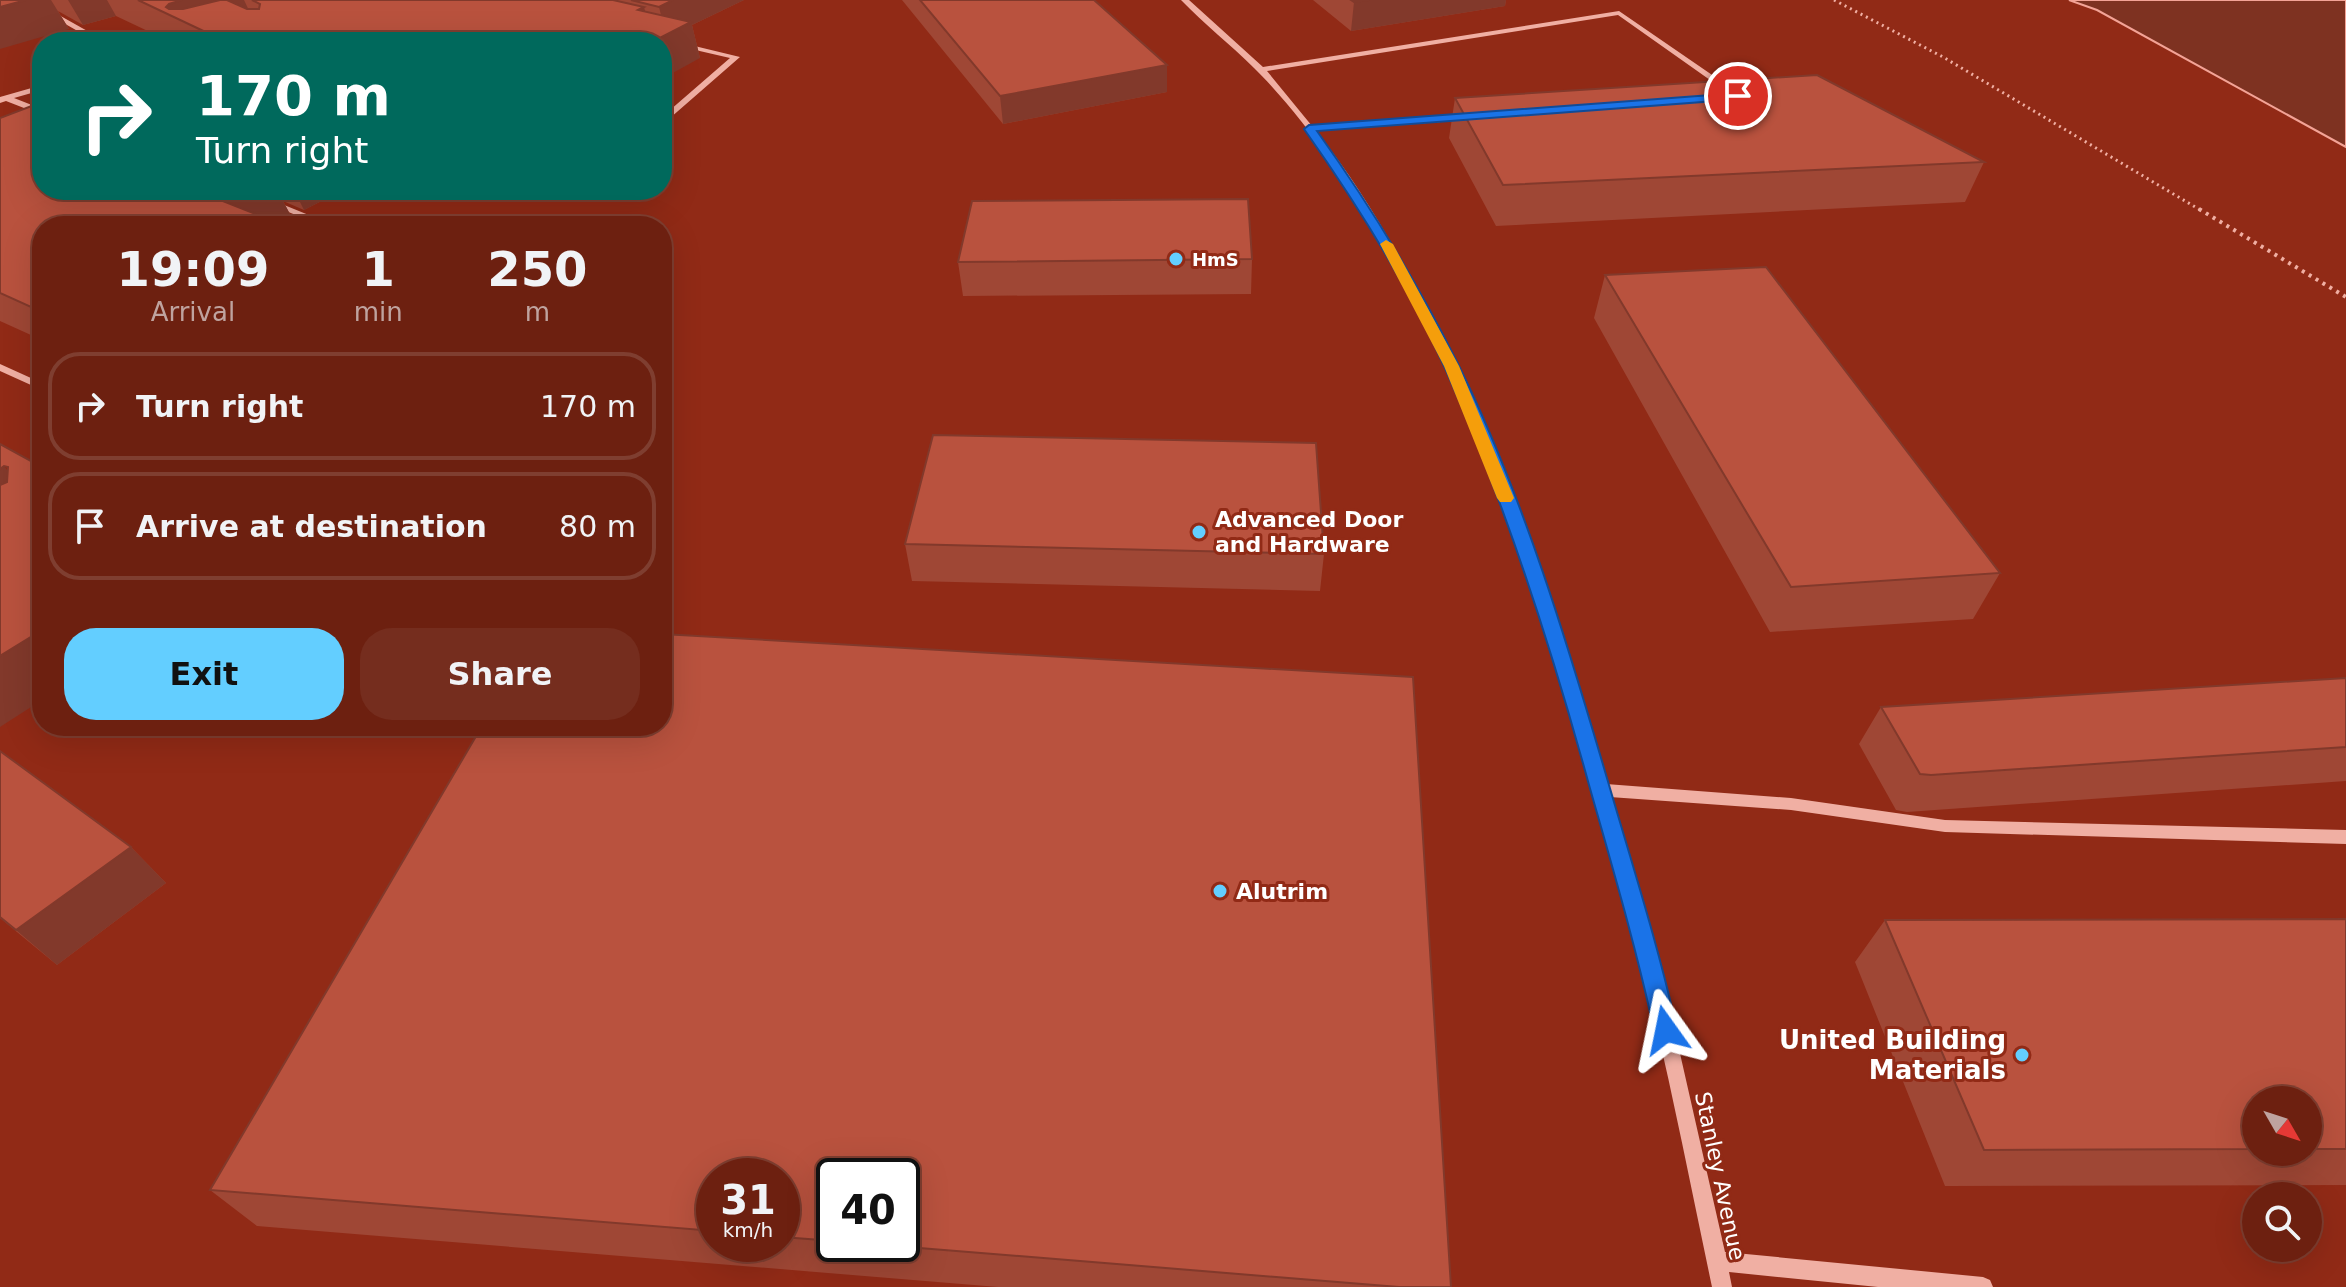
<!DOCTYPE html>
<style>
body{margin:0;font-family:"DejaVu Sans",sans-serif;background:#752d1e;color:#f1f3f6;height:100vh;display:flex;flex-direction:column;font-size:30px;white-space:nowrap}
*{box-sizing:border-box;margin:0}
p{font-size:26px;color:#bfa39f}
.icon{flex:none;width:44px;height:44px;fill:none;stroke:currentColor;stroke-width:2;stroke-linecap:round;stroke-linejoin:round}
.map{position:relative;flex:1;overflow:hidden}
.panel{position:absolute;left:32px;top:216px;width:640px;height:520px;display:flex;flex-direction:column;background:#6d2010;border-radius:32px;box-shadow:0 8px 32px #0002,0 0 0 2px #7f3e30}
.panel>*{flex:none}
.top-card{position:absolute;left:32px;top:32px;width:640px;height:168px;border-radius:32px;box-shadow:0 8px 32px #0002,0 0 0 2px #7f3e30;background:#00695c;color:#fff;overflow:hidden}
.needle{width:52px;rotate:129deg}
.buttons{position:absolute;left:2242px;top:1086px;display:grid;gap:16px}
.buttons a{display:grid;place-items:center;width:80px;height:80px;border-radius:50%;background:#6d2010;box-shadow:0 8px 32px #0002,0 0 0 2px #7f3e30;font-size:40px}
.speed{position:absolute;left:696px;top:1158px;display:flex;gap:16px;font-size:40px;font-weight:700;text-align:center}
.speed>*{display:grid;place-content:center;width:104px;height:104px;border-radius:50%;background:#6d2010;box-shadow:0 8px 32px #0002,0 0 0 2px #7f3e30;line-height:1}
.speed small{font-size:20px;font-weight:400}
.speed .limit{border:4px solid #111;border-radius:12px;background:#fff;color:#111}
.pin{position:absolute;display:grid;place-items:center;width:68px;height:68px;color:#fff;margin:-34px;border:4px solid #fff;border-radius:50%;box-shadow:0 2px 8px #0007}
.me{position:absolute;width:88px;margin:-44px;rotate:348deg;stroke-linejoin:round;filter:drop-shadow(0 0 6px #0008)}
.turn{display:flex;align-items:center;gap:28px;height:168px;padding:0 32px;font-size:36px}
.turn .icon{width:104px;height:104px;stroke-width:2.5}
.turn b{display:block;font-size:56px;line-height:68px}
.eta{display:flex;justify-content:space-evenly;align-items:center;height:136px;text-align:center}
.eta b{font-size:48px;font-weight:800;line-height:56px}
.primary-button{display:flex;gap:16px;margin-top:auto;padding:16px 32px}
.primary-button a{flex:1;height:92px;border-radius:32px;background:#63ceff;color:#111;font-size:32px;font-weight:800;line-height:92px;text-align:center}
.primary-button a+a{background:#752d1e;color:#f1f3f6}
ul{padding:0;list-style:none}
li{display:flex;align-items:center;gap:24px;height:108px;margin:0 16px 12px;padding:0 16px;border:4px solid #7f3e30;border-radius:32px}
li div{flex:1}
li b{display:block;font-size:30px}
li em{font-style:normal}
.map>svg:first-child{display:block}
</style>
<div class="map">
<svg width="2346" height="1287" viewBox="0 0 2346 1287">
<rect width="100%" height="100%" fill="#912a16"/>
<!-- water -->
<path fill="#7e3221" stroke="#f3a396" stroke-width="2" d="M 2069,0 L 2346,0 L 2346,147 L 2097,10 Z"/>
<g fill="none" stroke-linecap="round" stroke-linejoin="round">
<!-- path-far1 -->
<path stroke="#f0afa3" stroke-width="3" stroke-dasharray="2 4" stroke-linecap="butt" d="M 1834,0 L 1943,57 L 2202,211"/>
<!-- path -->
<path stroke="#f0afa3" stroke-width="4" stroke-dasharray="3 5" stroke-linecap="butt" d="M 2199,209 L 2346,297"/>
<!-- minor -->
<path fill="#f0afa3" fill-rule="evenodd" d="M 23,0 L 32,0 L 107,42 L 97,42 Z
M 1181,0 L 1189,0 L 1263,67 L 1619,11 L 1734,90 L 1727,92 L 1618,15 L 1267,71 L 1312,126 L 1468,114 L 1472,117 L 1468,120 L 1316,131 C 1358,183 1392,242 1423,301 C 1504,454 1557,619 1606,784 L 1791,798 L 1945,820 L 2346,830 L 2346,844 L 1945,832 L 1791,810 L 1610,797 L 1662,974 L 1725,1252 L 1983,1277 L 1990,1280 L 1993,1287 L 1878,1287 L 1729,1272 L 1732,1287 L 1712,1287 C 1688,1173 1666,1059 1637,946 C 1620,877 1598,809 1578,741 C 1520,538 1449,336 1330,160 C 1311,132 1277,90 1254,68 C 1231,45 1204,24 1181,0 Z
M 678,42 L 740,57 L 662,125 L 662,117 L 730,58 L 678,46 Z
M 42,85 L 42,90 L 14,98 L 42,109 L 42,115 L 6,101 L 0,103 L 0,97 Z
M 234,190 L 247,190 L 321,220 L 313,222 Z
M 0,364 L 42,383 L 42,390 L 0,371 Z"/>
</g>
<!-- wall -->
<path fill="#9f4735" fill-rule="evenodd" d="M 0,0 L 744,0 L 692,25 L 700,58 L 662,42 L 171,42 L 116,16 L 83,25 L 58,11 L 69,29 Z
M 902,0 L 1094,0 L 1167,65 L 1167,92 L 1003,124 Z
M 1313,0 L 1506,0 L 1505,6 L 1351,31 Z
M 1455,98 L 1984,162 L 1965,202 L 1496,226 L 1449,138 Z
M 0,118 L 42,190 L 343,190 L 304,210 L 283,201 L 291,216 L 273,225 L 274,226 L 42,226 L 42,340 L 0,321 Z
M 1252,259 L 1251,294 L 963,296 L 958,262 Z
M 1605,275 L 2000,573 L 1973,619 L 1770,632 L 1594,318 Z
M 905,544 L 1324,554 L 1320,591 L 912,581 Z
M 662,634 L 1413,677 L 1451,1287 L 998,1287 L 257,1226 L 210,1190 L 482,726 L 662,726 ZM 714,1176 L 782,1176 L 782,1244 L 714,1244 ZM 834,1176 L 902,1176 L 902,1244 L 834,1244 Z
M 2346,678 L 2346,781 L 1907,812 L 1896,810 L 1859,744 L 1881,707 Z
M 0,751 L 131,847 L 166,883 L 57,965 L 0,918 Z
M 2346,919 L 2346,1185 L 1945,1186 L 1855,962 L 1885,920 ZM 2256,1100 L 2308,1100 L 2308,1152 L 2256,1152 Z"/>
<!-- shaded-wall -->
<path fill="#82392b" d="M 26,0 L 51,0 L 69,29 L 0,49 L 0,7 Z
M 68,0 L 107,0 L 116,16 L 83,25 Z
M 182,0 L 244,0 L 254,21 L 209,33 L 166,7 L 169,4 Z
M 673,0 L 744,0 L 692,25 L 700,58 L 662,79 L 662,42 L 647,42 L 638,10 L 644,7 L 653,41 L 666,35 L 659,7 Z
M 1369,0 L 1506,0 L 1505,6 L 1351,31 L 1354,2 Z
M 1167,65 L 1167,92 L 1003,124 L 1000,96 Z
M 242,190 L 277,190 L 291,216 L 273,225 L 274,226 L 234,226 L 220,200 Z
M 294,190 L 343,190 L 304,210 Z
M 4,466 L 41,511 L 0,533 L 0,469 Z
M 42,630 L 42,700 L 0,727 L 0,656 Z
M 131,847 L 166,883 L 57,965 L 16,930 Z"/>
<!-- building -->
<path fill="#b9523e" stroke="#82392b" stroke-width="2" d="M 0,0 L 26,0 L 0,7 Z
M 138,0 L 182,0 L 169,4 L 166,7 L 169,9 L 183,9 L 220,0 L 227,0 L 247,9 L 259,9 L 260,4 L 252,0 L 613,0 L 644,7 L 638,10 L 691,22 L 652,42 L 198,42 L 214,36 Z
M 631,0 L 673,0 L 659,7 Z
M 920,0 L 1094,0 L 1167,65 L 1000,96 Z
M 1351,0 L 1369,0 L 1354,2 Z
M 1817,75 L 1984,162 L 1503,185 L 1455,98 Z
M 42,102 L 42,190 L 242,190 L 220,200 L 271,220 L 257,226 L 42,226 L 42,312 L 0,293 L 0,118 Z
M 1248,199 L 1252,259 L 958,262 L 972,201 Z
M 1766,267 L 2000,573 L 1791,587 L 1605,275 Z
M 933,435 L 1316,443 L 1324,554 L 905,544 Z
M 0,444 L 42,467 L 42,630 L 0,656 L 0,485 L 7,482 L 8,467 L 4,466 L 0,469 Z
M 662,634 L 1413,677 L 1451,1287 L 1399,1287 L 870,1244 L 902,1244 L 902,1176 L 834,1176 L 834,1241 L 782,1237 L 782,1176 L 714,1176 L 714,1231 L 210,1190 L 482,726 L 662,726 Z
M 2346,678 L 2346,747 L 1931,775 L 1920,774 L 1881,707 Z
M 0,751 L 131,847 L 16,930 L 0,917 Z
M 2346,919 L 2346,1149 L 2308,1149 L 2308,1100 L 2256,1100 L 2256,1149 L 1984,1150 L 1885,920 Z"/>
<!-- route -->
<path fill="#1a73e8" stroke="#114b97" stroke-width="2" d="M 1738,93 L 1742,94 L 1742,99 L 1317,131 C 1370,205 1417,282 1458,364 C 1523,495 1568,645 1609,785 C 1633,867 1659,948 1677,1030 L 1674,1038 L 1666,1041 L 1657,1038 L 1654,1030 C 1636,947 1612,866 1589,785 C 1550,643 1505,502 1445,368 C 1407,283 1357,204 1304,129 L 1309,125 Z"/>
<!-- slow -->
<path fill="#f59e0b" d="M 1386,240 L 1393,244 L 1459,366 L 1514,498 L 1511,502 L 1500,502 L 1497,498 L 1444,366 L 1380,244 Z"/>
<!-- markers -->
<g fill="#63ceff" stroke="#912a16" stroke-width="3">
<circle cx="1176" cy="259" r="8"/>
<circle cx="1199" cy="532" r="8"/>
<circle cx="1220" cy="891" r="8"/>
<circle cx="2022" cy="1055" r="8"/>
</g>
<g text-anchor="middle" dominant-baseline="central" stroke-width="6" stroke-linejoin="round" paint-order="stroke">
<!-- far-poi labels -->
<g font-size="18" font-weight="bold" fill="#fff" stroke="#912a16" text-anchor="start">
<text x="1192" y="259">HmS</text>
</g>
<!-- poi labels -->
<g font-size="22" font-weight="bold" fill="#fff" stroke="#912a16" text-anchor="start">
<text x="1215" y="519">Advanced Door<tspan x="1215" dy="25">and Hardware</tspan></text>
<text x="1236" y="891">Alutrim</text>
</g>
<!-- street labels -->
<g font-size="22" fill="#fff" stroke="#912a16">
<text transform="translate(1720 1176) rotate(78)">Stanley Avenue</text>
</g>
<!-- near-poi labels -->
<g font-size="26" font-weight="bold" fill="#fff" stroke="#912a16" text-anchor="end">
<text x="2006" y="1040">United Building<tspan x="2006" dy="30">Materials</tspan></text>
</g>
</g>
</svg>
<div class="buttons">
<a><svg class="needle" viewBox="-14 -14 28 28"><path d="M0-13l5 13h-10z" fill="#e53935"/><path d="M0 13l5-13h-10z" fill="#bfa39f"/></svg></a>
<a><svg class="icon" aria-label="search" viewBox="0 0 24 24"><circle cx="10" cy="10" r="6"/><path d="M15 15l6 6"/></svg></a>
</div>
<div class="speed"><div>31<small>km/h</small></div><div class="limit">40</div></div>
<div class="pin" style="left:1738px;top:96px;background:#d93025"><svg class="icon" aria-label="arrive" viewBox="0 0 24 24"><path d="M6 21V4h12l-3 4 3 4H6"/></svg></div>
<svg class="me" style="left:1666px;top:1030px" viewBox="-20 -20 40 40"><path d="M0-17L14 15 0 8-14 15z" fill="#1a73e8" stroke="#fff" stroke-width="4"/></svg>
<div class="top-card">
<div class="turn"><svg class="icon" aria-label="right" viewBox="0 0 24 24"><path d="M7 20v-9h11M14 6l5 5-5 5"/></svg><div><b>170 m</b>Turn right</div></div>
</div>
<section class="panel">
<div class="eta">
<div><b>19:09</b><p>Arrival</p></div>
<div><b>1</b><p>min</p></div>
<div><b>250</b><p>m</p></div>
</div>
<ul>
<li><svg class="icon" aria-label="right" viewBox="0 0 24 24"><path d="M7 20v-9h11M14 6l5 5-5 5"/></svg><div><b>Turn right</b></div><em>170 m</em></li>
<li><svg class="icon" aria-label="arrive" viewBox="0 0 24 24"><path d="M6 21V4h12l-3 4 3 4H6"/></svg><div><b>Arrive at destination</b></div><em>80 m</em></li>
</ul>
<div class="primary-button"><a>Exit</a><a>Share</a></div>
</section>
</div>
